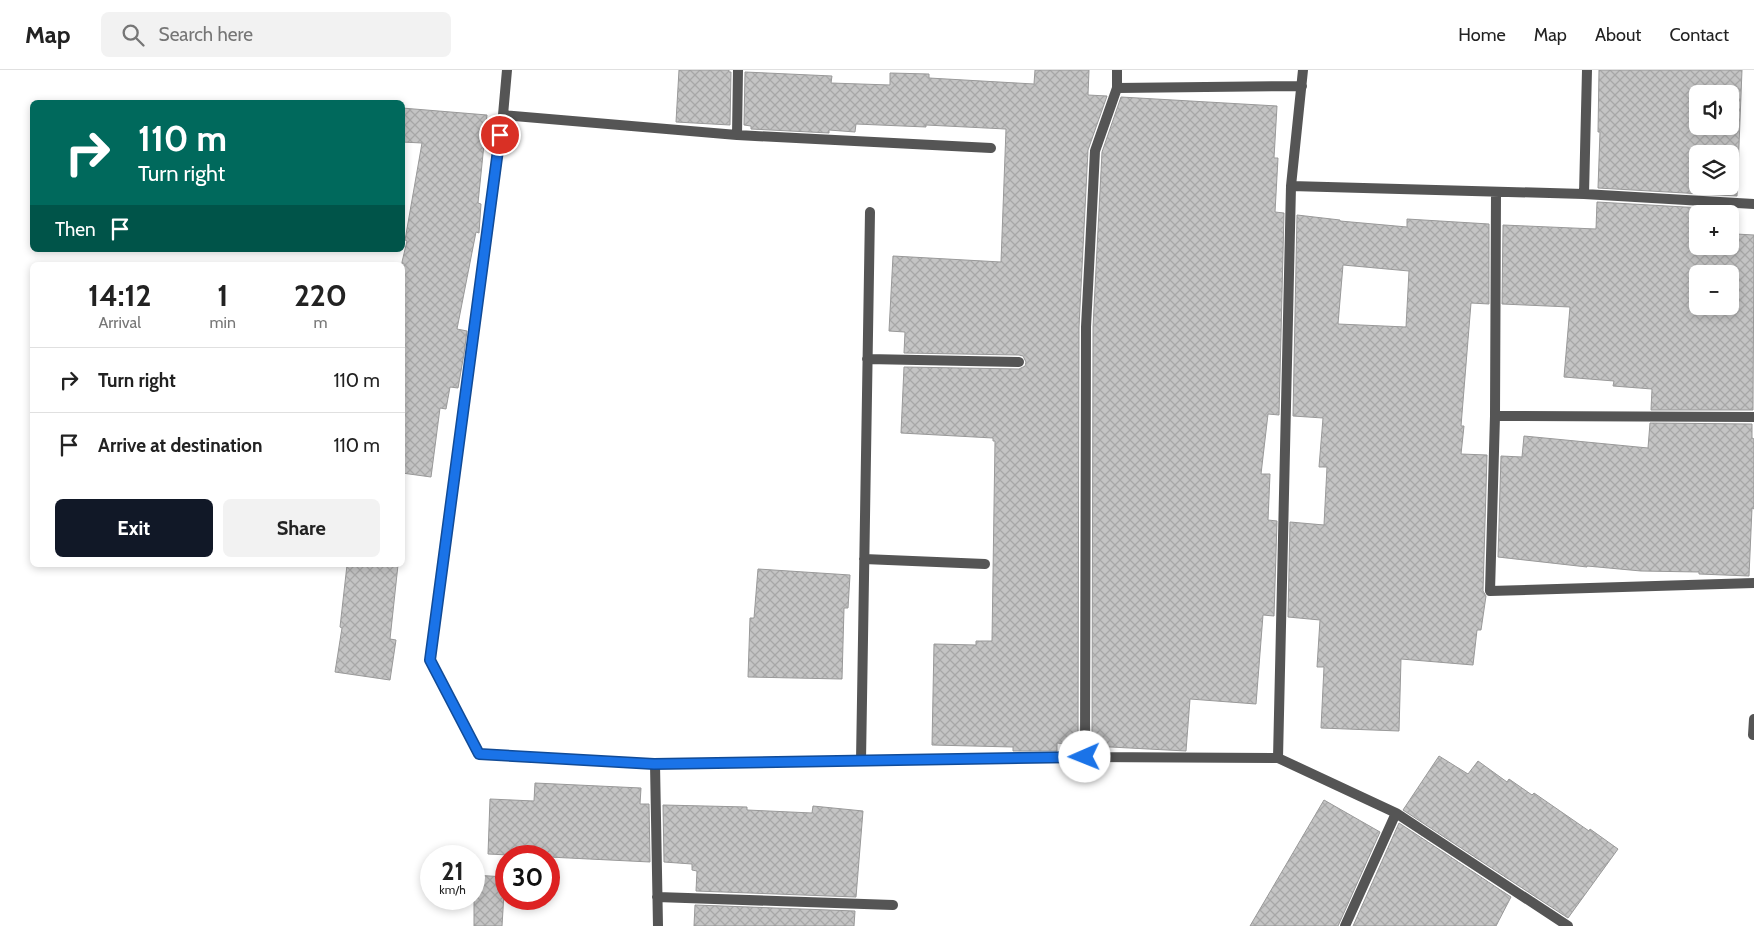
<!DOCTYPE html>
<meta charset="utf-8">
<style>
body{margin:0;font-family:Cabin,sans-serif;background:#f2f2f2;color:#222;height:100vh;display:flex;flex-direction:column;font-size:19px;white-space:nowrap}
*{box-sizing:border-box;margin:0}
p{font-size:16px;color:#767676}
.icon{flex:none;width:28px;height:28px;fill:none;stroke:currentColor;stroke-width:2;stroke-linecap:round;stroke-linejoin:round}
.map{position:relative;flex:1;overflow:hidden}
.details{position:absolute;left:30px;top:192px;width:375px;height:305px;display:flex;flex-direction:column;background:#fff;border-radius:8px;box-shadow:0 2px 8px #0003}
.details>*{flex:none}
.guide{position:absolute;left:30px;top:30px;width:375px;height:152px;border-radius:8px;box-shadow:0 2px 8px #0003;background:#00695c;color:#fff;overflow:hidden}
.controls{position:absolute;left:1689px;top:15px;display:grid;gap:10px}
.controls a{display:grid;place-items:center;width:50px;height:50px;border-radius:8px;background:#fff;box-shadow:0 2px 8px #0003;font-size:25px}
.speed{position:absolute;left:420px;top:775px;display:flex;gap:10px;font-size:25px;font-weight:700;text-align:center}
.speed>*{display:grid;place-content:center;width:65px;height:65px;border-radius:50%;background:#fff;box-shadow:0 2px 8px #0003;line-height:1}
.speed small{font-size:12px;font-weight:400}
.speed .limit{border:8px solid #d22;background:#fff;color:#111}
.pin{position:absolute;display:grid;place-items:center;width:42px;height:42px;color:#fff;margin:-21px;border:2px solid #fff;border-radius:50%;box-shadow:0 1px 5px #0007}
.me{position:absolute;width:55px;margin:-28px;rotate:269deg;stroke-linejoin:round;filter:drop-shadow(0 0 4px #0008)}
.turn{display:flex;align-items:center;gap:18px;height:105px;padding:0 25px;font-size:22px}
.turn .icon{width:65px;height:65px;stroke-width:2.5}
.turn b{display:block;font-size:35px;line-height:42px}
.then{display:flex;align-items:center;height:48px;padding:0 25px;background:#0003;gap:10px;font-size:19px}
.eta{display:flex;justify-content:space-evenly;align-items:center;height:85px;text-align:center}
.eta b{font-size:30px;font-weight:700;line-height:35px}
.action{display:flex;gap:10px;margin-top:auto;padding:10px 25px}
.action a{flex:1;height:58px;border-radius:8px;background:#111827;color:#fff;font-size:20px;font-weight:700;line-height:58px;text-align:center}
.action a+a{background:#f2f2f2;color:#222}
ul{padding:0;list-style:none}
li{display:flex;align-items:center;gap:15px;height:65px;padding:0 25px;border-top:1px solid #e0e0e0}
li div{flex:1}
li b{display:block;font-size:19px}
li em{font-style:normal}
header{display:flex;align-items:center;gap:30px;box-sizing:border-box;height:70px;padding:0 25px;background:#fff;border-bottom:1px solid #e0e0e0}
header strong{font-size:24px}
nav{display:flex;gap:28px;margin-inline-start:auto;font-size:18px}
.search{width:350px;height:45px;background:#f2f2f2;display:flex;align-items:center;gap:12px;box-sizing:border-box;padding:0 18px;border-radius:8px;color:#767676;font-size:19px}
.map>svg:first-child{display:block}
</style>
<header>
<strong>Map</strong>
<div class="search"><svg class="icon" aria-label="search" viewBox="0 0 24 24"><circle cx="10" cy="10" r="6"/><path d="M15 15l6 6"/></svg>Search here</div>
<nav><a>Home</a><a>Map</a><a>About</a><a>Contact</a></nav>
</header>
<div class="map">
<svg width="1754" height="856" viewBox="0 0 1754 856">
<defs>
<pattern id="building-cross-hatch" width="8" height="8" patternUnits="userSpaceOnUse" patternTransform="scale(1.25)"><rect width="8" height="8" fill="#c4c4c4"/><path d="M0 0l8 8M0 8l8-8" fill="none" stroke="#a7a7a7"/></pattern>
</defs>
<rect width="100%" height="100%" fill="#fff"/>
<!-- building -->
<path fill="url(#building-cross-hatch)" stroke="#999" fill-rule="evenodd" d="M 679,0 L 729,0 L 729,2 L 731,2 L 730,55 L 676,52 Z
M 1035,0 L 1089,0 L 1088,25 L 1107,26 L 1088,80 L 1079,257 L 1078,675 L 1057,673 L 1057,681 L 1013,681 L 1013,677 L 932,675 L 934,574 L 976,575 L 976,571 L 992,571 L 995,371 L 993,371 L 993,368 L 901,363 L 904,297 L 1019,299 L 1025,296 L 1026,292 L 1023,286 L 1019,285 L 904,283 L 905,262 L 889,261 L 893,186 L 1001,192 L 1006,59 L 926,55 L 926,57 L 856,54 L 855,62 L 829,60 L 829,63 L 751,59 L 751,56 L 744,55 L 745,2 L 832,6 L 831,13 L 890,15 L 890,3 L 929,4 L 929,8 L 1034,14 Z
M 1599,0 L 1742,0 L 1737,126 L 1598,118 L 1600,62 L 1598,62 ZM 1698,24 L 1730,24 L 1730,56 L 1698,56 ZM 1698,84 L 1730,84 L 1730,116 L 1698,116 Z
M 1121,27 L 1277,36 L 1274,88 L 1278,88 L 1275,142 L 1284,143 L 1279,345 L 1268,344 L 1261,404 L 1270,404 L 1268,450 L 1277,451 L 1274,546 L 1263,545 L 1256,634 L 1190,629 L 1186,681 L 1092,676 L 1093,257 L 1102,82 Z
M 402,38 L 487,45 L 478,133 L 481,134 L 479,163 L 476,162 L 457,259 L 467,261 L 464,284 L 458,318 L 450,317 L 446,339 L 440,338 L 431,407 L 402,403 L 402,192 L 407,171 L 405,170 L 422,73 L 402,72 Z
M 1597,132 L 1737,140 L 1736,164 L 1754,165 L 1753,340 L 1651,340 L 1652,319 L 1613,316 L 1614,311 L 1564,307 L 1570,237 L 1502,234 L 1503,155 L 1596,159 ZM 1698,144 L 1730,144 L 1730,176 L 1698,176 ZM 1698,204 L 1730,204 L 1730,236 L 1698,236 Z
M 1297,145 L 1340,150 L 1340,151 L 1407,157 L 1407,149 L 1489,154 L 1489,234 L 1471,233 L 1461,356 L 1464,356 L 1461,384 L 1487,385 L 1483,521 L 1486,526 L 1481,560 L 1477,560 L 1473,595 L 1401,589 L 1399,661 L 1321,658 L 1324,597 L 1317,597 L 1320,550 L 1288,547 L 1290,452 L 1324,455 L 1327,397 L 1319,397 L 1323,348 L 1293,346 ZM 1343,195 L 1409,201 L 1406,257 L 1338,254 Z
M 1650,353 L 1752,354 L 1752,368 L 1754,369 L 1754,439 L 1752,438 L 1749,506 L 1699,504 L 1699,502 L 1641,501 L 1587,496 L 1587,497 L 1498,487 L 1501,386 L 1522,387 L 1524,366 L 1648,378 Z
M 347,495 L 398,495 L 390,569 L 396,570 L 390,610 L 335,602 L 342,558 L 340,557 Z
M 758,499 L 850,505 L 848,538 L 844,538 L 842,609 L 748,607 L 750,548 L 754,548 Z
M 1439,686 L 1468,704 L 1478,691 L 1507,712 L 1509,709 L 1532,725 L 1534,723 L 1589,761 L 1590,759 L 1618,779 L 1568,848 L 1403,740 Z
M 535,713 L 641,718 L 640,734 L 649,734 L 650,792 L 488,784 L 490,729 L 534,731 Z
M 1324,730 L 1380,762 L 1338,856 L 1250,856 Z
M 663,735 L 747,737 L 747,740 L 812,743 L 813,736 L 863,741 L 856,827 L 696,821 L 697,801 L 692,800 L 692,794 L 664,792 Z
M 1399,753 L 1511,827 L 1496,856 L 1353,856 Z
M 474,805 L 505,807 L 502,856 L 474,856 Z
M 695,835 L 855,841 L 854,856 L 694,856 Z"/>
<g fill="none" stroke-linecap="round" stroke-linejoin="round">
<!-- street -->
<path stroke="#555" stroke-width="10" d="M 507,0 L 503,45 L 430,590 L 479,684 L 655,694 L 1085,687 L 1278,688 L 1396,743 L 1568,856
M 1117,18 L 1302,16
M 503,45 L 737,65 L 991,78
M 737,65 L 738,0
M 1291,116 L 1584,124 L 1754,134
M 1496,122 L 1495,346 L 1490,521 L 1754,513
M 1584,124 L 1587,0
M 867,289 L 1019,292
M 1495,346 L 1754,347
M 864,489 L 985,494
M 1753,665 L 1754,649
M 1085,687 L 1086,257 L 1095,81 L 1117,18 L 1117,0
M 1278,688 L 1291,116 L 1303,0
M 861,691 L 870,142
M 655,694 L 658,856
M 657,827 L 893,835
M 1345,856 L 1396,743"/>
</g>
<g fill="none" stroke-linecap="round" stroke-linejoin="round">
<defs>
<path id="route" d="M 500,65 L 430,590 L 479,684 L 654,694 L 1085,687"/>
</defs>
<!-- route casing -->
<use href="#route" stroke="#114b97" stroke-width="12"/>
<!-- route -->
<use href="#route" stroke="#1a73e8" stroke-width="9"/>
</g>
</svg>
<div class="controls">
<a><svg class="icon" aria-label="sound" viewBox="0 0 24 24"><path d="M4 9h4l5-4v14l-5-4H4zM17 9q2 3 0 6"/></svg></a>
<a><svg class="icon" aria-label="layers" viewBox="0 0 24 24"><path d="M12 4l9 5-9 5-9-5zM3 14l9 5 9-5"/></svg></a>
<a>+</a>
<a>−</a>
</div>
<div class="speed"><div>21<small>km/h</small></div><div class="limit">30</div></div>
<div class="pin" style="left:500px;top:65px;background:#d93025"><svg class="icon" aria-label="arrive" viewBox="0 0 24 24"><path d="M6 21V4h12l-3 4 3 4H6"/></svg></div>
<svg class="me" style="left:1085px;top:687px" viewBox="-20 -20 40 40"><circle r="19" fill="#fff"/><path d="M0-13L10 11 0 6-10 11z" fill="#1a73e8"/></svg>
<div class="guide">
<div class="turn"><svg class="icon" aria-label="right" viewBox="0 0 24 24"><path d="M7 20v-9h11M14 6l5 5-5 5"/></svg><div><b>110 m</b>Turn right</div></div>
<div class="then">Then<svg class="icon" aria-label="arrive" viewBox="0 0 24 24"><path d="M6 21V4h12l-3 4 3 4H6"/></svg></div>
</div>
<section class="details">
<div class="eta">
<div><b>14:12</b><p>Arrival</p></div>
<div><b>1</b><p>min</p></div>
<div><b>220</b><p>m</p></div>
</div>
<ul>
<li><svg class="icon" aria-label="right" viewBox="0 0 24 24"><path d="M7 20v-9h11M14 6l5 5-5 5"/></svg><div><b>Turn right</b></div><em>110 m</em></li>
<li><svg class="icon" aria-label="arrive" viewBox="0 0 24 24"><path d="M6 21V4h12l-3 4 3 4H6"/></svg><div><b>Arrive at destination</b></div><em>110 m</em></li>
</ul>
<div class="action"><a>Exit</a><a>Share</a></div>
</section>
</div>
